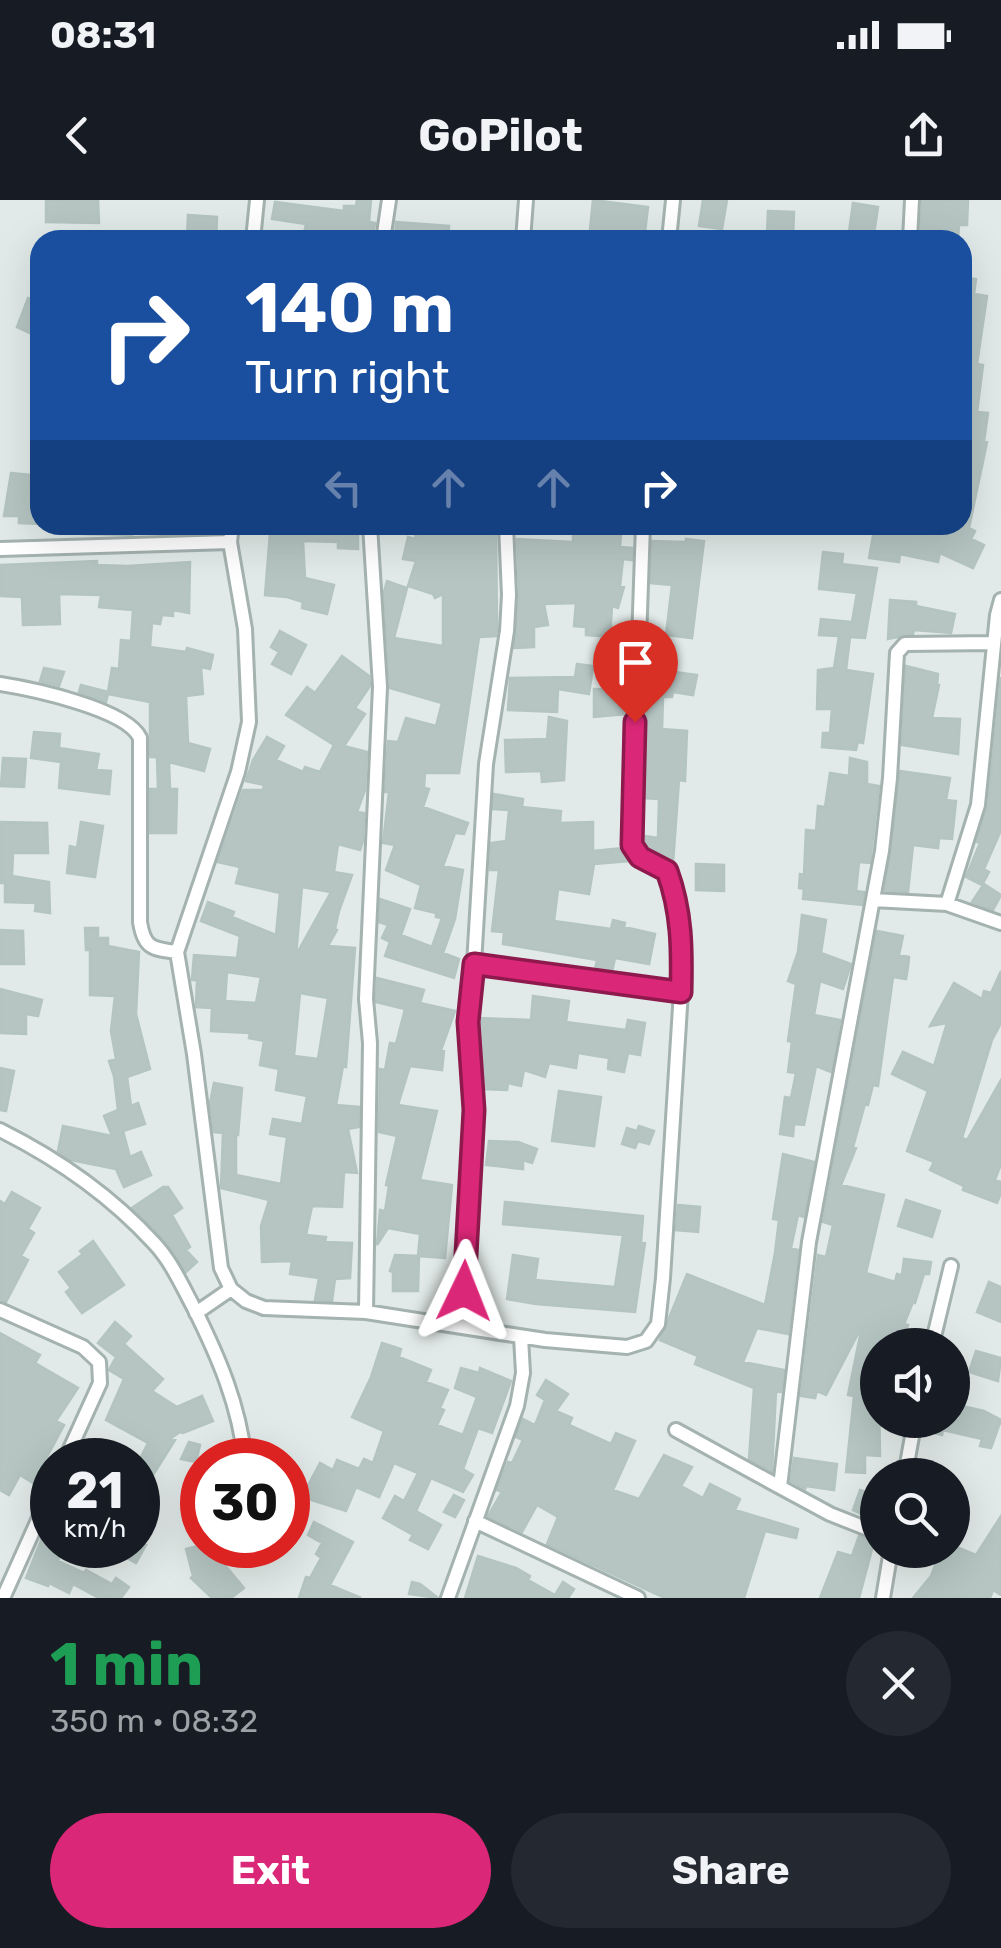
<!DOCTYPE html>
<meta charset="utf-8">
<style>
body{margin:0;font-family:Rubik,sans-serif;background:#242831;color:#f1f3f6;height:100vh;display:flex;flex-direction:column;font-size:38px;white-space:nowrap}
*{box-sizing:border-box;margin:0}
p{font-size:32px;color:#9ea1a6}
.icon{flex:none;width:55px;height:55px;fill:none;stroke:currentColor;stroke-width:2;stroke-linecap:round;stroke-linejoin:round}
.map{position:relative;height:1398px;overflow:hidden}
.drawer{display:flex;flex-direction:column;background:#171b24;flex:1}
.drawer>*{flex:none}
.guide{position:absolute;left:30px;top:30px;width:942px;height:305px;border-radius:30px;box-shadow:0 10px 40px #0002;background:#1a4fa0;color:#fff;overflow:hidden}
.controls{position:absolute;left:860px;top:1128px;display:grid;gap:20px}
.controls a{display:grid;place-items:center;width:110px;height:110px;border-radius:50%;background:#171b24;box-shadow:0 10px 40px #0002;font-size:50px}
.speed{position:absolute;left:30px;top:1238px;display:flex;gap:20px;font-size:50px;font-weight:700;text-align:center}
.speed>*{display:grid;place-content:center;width:130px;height:130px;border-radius:50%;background:#171b24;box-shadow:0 10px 40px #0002;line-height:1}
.speed small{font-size:25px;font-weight:400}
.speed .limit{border:15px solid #d22;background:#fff;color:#111}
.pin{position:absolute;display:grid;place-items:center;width:85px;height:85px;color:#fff;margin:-102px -42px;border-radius:50% 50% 50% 0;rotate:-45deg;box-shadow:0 0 10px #0007}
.pin .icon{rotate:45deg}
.me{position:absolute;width:110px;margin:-55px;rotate:2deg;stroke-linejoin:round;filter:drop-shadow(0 0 8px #0008)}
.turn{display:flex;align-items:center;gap:35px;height:210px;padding:0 50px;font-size:45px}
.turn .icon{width:130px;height:130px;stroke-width:2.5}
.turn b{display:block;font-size:70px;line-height:85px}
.lanes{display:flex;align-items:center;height:95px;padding:0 50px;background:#0003;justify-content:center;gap:50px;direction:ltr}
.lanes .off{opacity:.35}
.round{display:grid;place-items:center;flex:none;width:105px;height:105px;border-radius:52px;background:#242831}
.summary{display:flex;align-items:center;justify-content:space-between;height:170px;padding:0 50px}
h1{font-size:60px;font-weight:700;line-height:75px;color:#1e9e55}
.primary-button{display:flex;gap:20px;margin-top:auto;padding:20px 50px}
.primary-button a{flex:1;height:115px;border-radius:60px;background:#db2777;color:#fff;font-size:40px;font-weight:700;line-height:115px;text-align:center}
.primary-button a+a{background:#242831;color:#f1f3f6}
.status{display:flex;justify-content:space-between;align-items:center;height:70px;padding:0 50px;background:#171b24;direction:ltr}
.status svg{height:28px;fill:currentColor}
header{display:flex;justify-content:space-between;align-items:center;height:130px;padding:0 50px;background:#171b24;font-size:45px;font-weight:700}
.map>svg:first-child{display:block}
</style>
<div class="status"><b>08:31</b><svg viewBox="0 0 49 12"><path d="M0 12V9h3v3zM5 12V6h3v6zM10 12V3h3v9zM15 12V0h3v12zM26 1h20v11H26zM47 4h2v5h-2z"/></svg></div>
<header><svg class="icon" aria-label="back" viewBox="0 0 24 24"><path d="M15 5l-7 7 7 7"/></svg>GoPilot<svg class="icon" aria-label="share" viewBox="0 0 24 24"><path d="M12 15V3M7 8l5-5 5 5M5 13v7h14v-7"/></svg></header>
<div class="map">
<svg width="1001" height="1398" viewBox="0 0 1001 1398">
<rect width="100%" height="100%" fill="#e1eae8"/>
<!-- building -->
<path fill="#b6c5c2" stroke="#b4c4c0" stroke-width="2.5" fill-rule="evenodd" d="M 46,0 L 98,0 L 99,23 L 46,22 Z
M 357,0 L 371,0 L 369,22 L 375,23 L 372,40 L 335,40 L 304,33 L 306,24 L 272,19 L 275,2 L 344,11 L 344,6 L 356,6 Z
M 593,0 L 648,7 L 644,40 L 589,40 Z
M 703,0 L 727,0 L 722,29 L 699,26 Z
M 922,0 L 968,0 L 967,25 L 959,25 L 958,40 L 920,40 Z
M 853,3 L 878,7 L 873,40 L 848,40 Z
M 768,11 L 794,12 L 793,36 L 767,34 Z
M 188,15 L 217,17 L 216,40 L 187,40 Z
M 396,22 L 449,26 L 448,40 L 395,40 Z
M 962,77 L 976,79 L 974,94 L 987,96 L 977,164 L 983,165 L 977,212 L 988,213 L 984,241 L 987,242 L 969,328 L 975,331 L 971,339 L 984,345 L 973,368 L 940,353 L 938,362 L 900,354 L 899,362 L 869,358 L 875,325 L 919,325 L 955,332 L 958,325 L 962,325 L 967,306 L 962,305 L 962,260 L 971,225 L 962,224 Z
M 28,98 L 39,102 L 35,116 L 40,118 L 36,136 L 17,127 Z
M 11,273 L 40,276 L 40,324 L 19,323 L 19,316 L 4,316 Z
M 132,325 L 132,335 L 83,334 L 83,326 Z
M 323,325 L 357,325 L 358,332 L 358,349 L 338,348 L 338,342 L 303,341 L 305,378 L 334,385 L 327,414 L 302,408 L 303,402 L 287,397 L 265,395 L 270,333 L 322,328 Z
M 413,325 L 496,325 L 497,430 L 496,436 L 479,437 L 459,573 L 425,573 L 424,588 L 429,589 L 423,607 L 468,623 L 464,634 L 455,633 L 443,666 L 463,670 L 455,719 L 443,753 L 459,759 L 454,778 L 385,756 L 390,742 L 382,738 L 388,725 L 379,722 L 380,699 L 410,709 L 401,735 L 432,747 L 442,718 L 436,717 L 436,713 L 415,708 L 421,685 L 386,670 L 395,645 L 383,643 L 389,592 L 385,592 L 388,541 L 398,542 L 406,518 L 436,526 L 442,503 L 390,488 L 384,392 L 387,381 L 407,388 L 394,438 L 443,446 L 443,394 L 435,398 L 433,394 L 408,386 L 416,361 L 403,359 L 408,337 L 416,339 Z
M 573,326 L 599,327 L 599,331 L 621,334 L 620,347 L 632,348 L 632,360 L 623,359 L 620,386 L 624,387 L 618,408 L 612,406 L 610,437 L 586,435 L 586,427 L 574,426 L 576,403 L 544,404 L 548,425 L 534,427 L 534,447 L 514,448 L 519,395 L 517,339 L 573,342 Z
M 686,339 L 704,341 L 692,438 L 666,435 L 672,385 L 651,383 L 652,341 L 686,342 Z
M 823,352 L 843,354 L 842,364 L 877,368 L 865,438 L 850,437 L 846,470 L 873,474 L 863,543 L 858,542 L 856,550 L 822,547 L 823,533 L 830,533 L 832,509 L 817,509 L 818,470 L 834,468 L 839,436 L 819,435 L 821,419 L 852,422 L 857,393 L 819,389 Z
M 97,361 L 97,365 L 127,366 L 190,362 L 189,413 L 173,410 L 173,416 L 162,415 L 160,424 L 152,423 L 150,447 L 186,452 L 187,448 L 213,455 L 210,469 L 201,467 L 203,494 L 186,496 L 188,543 L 210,549 L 204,571 L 169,562 L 170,589 L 177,589 L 176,633 L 150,633 L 150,589 L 158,589 L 157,557 L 150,557 L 150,502 L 108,494 L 106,502 L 79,492 L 81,485 L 108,492 L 112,468 L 119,469 L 121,440 L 131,441 L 133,410 L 99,407 L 101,395 L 59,394 L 60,424 L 23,425 L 22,397 L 0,396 L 0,365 Z
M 890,400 L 916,402 L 916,406 L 955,414 L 951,433 L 914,430 L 913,434 L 888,439 Z
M 280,431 L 306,445 L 291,474 L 272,464 L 279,452 L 271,447 Z
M 342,456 L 369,476 L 370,486 L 355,508 L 365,514 L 344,546 L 367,552 L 365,590 L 357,612 L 364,613 L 363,641 L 360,650 L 338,644 L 334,672 L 352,675 L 339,711 L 335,729 L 337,730 L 328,746 L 355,748 L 346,867 L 343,866 L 336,905 L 359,907 L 359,927 L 348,929 L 357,973 L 344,972 L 342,1007 L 312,1006 L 306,1035 L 326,1037 L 325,1042 L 352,1043 L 350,1078 L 335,1079 L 332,1101 L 315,1100 L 319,1078 L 290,1074 L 292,1061 L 262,1062 L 261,1026 L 269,1000 L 221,988 L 223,933 L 214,932 L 210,903 L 214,883 L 242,888 L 238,935 L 236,935 L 236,975 L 281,984 L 287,937 L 270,934 L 273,919 L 302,924 L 307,896 L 276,890 L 279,869 L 260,865 L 264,841 L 249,838 L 250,833 L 211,831 L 212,808 L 196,807 L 197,780 L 192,780 L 194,755 L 237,758 L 240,736 L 201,721 L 208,702 L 234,712 L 232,717 L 276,735 L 280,693 L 236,683 L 240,667 L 218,662 L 243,590 L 263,590 L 264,585 L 246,581 L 253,560 L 267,537 L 284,546 L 276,560 L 303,572 L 305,567 L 320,572 L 334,545 L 286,515 L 307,487 L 315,493 ZM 302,687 L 331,692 L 296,755 ZM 227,772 L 261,777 L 256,803 L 225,801 ZM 300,793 L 328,798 L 318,859 L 294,856 Z
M 577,464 L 593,466 L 589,494 L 558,489 L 557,512 L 508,510 L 510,478 L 575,477 Z
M 648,466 L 675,467 L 675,472 L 697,475 L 693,495 L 673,492 L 672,497 L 663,497 L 662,529 L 687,531 L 685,581 L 679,580 L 673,663 L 644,644 L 644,636 L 658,638 L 659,599 L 644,598 Z
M 906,466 L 938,474 L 937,485 L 939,485 L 932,518 L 960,519 L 958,554 L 902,545 Z
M 44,468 L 64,472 L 59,486 L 40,481 Z
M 1001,477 L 1001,630 L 984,669 L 989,672 L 982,685 L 966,677 L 980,643 L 977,642 L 988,606 Z
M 594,489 L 627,490 L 626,514 L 594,517 Z
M 549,517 L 567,521 L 564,580 L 542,582 L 541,571 L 506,572 L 505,540 L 547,539 Z
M 34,532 L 60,534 L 59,548 L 99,554 L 96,570 L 111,571 L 109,594 L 59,588 L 61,562 L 31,558 Z
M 3,558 L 26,559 L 24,587 L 1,586 Z
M 850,558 L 867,562 L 867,584 L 879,586 L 870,663 L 859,662 L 856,691 L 864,692 L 862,705 L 803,699 L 804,689 L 799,688 L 800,674 L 804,675 L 806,630 L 816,631 L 818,606 L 825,607 L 830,573 L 849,576 Z
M 900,571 L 950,578 L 946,600 L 956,601 L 952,639 L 939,638 L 938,648 L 913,645 L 908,692 L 885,691 Z
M 494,594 L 523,599 L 522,607 L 561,611 L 560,623 L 593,622 L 593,651 L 623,648 L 631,661 L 594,664 L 589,694 L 558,689 L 554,721 L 611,729 L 613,720 L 625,723 L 624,727 L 655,734 L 649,764 L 615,758 L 612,772 L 595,770 L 597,760 L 503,744 L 504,732 L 492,731 L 499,670 L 490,670 L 491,643 L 506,641 L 509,610 L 493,609 Z
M 0,622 L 47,623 L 48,653 L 13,653 L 12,676 L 49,682 L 50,713 L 35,711 L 36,703 L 5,702 L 5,683 L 0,683 Z
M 81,622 L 103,626 L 95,677 L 67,673 L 70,646 L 77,648 Z
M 696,664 L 724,665 L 724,691 L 696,690 Z
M 984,684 L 1001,695 L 993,710 L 972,702 Z
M 802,715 L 826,720 L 821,753 L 851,764 L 843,789 L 820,781 L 814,815 L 840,820 L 831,872 L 816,866 L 804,925 L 794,924 L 793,936 L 780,934 L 785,897 L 791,898 L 796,873 L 788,872 L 792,842 L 788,841 L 796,784 L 788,781 L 798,752 Z
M 85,728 L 98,728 L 98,738 L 108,738 L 108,746 L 139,752 L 136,814 L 150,869 L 127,877 L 131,906 L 138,903 L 145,924 L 123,931 L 130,957 L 141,952 L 151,975 L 124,987 L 116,969 L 71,960 L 58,951 L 63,926 L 112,936 L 104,916 L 118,910 L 114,876 L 109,861 L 116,859 L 111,831 L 115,796 L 90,795 L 90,750 L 86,750 Z
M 0,730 L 23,731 L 24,764 L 0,764 Z
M 877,731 L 903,736 L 899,755 L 909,757 L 908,767 L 906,779 L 893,777 L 878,886 L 873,885 L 868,905 L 865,904 L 853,947 L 856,948 L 841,985 L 884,995 L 866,1073 L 895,1082 L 897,1074 L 902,1075 L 904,1059 L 931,1062 L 929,1074 L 924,1074 L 915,1103 L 913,1102 L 904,1124 L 908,1125 L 900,1145 L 878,1145 L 880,1256 L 865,1255 L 865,1273 L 846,1272 L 854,1196 L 848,1195 L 862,1126 L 826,1195 L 817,1191 L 815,1198 L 801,1196 L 818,1055 L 826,1057 L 833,1025 L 823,1022 Z
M 1001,771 L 1001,823 L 992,840 L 962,938 L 967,940 L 1001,880 L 1001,964 L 995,980 L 1001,982 L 1001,993 L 997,1003 L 963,990 L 964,986 L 930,970 L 934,962 L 907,951 L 928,891 L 892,874 L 903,852 L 934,866 L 947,823 L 930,826 L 954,783 L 982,799 L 984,791 L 991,793 Z
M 377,778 L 424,790 L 420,803 L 455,811 L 441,850 L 444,851 L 442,870 L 410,866 L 398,905 L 437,911 L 420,980 L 452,985 L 445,1058 L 418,1056 L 420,1034 L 388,1028 L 377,1045 L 380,1010 L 385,1011 L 389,986 L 386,985 L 397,936 L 379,932 L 380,869 L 385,870 L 390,843 L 396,844 L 405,809 L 376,802 Z
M 0,789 L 42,800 L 38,816 L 26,814 L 26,834 L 0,833 Z
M 533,796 L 569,801 L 566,822 L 626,830 L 628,820 L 645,823 L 640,855 L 628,853 L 624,872 L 608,869 L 609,858 L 578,853 L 576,868 L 549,863 L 545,877 L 524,870 L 521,886 L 508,883 L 507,890 L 482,889 L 478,840 L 481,818 L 531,820 Z
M 0,868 L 14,871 L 6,911 L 0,910 Z
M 559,891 L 601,897 L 594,946 L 552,941 Z
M 639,926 L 654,931 L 649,944 L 638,941 L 635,948 L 622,944 L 627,928 L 637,931 Z
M 489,941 L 518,942 L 537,949 L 532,963 L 523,960 L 523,969 L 486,965 Z
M 783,954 L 814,962 L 804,1017 L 798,1015 L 791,1048 L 798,1050 L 788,1134 L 757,1128 L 743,1162 L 784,1170 L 781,1192 L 776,1191 L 772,1271 L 749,1259 L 754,1188 L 695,1164 L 698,1156 L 660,1140 L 687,1074 L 765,1105 L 775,1053 L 779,1020 L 773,1019 Z
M 163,987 L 168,987 L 182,1008 L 172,1015 L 190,1047 L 186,1050 L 197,1062 L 186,1072 L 168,1044 L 132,1008 Z
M 12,992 L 40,1008 L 28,1029 L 34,1033 L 21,1056 L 28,1060 L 6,1102 L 0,1100 L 0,1001 L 5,1004 Z
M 906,1000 L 940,1011 L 932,1037 L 898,1026 Z
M 505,1002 L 643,1016 L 641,1042 L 645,1043 L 635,1112 L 536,1104 L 507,1099 L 513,1055 L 538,1059 L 535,1080 L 615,1087 L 623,1035 L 503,1024 Z
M 678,1005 L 700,1007 L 698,1032 L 676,1030 Z
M 93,1041 L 124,1085 L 82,1113 L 66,1092 L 71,1088 L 59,1072 L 83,1054 L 80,1051 Z
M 395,1055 L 419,1056 L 418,1091 L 393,1091 L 393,1072 L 390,1071 Z
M 989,1082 L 1001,1087 L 1001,1122 L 977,1112 Z
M 115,1122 L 131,1136 L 124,1144 L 163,1179 L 152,1191 L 177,1207 L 202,1196 L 213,1221 L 183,1233 L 180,1232 L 170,1239 L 175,1240 L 138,1299 L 138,1263 L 148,1243 L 106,1220 L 124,1179 L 109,1170 L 116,1157 L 98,1143 Z
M 0,1133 L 40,1155 L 35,1163 L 78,1188 L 56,1221 L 64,1225 L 33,1283 L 20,1275 L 9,1295 L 0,1290 Z
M 382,1143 L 401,1149 L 399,1157 L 431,1170 L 426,1182 L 448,1190 L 440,1208 L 444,1210 L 437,1225 L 463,1235 L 477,1197 L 455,1188 L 461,1168 L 479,1173 L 480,1168 L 511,1181 L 492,1233 L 478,1228 L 463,1269 L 473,1275 L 463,1292 L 431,1278 L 416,1311 L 441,1325 L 428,1349 L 410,1340 L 413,1335 L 383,1318 L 395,1296 L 404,1301 L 418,1273 L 394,1263 L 379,1297 L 356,1287 L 346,1311 L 302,1297 L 320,1263 L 333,1270 L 337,1260 L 359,1269 L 364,1259 L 373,1263 L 384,1231 L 352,1217 L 371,1177 Z
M 976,1151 L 1001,1158 L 998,1181 L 969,1172 Z
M 546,1180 L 568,1194 L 556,1211 L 572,1218 L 569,1225 L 611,1244 L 616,1233 L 635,1241 L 613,1290 L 639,1299 L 664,1255 L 692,1267 L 681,1286 L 703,1298 L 710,1284 L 740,1299 L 735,1310 L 798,1329 L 796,1338 L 765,1331 L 744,1398 L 665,1398 L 547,1344 L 558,1317 L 537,1305 L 522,1332 L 488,1316 L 502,1292 L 497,1290 L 508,1262 L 512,1263 L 523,1240 L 516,1237 L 523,1219 L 535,1225 L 545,1200 L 537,1195 Z
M 962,1206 L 984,1211 L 1001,1220 L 991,1248 L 980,1246 L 982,1239 L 943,1230 L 942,1235 L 923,1230 L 925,1220 L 959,1220 Z
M 189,1242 L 200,1245 L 196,1262 L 181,1259 Z
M 102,1245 L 127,1260 L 93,1260 Z
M 794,1258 L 837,1264 L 834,1290 L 806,1286 L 805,1289 L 791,1281 Z
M 860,1290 L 874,1295 L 878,1290 L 878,1322 L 853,1310 Z
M 454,1295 L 464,1300 L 455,1317 L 444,1312 Z
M 52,1313 L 52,1350 L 61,1353 L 58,1361 L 84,1373 L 86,1370 L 112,1384 L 116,1378 L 129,1387 L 121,1398 L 99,1398 L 73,1384 L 69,1393 L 49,1383 L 48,1386 L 26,1378 Z
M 1001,1316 L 1001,1395 L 993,1390 L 990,1398 L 913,1398 L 931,1376 L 941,1350 L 952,1350 L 952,1345 L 976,1355 Z
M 314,1322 L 353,1342 L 330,1385 L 361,1398 L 299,1398 L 306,1377 L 310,1378 L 321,1358 L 316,1354 L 322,1343 L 308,1335 Z
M 859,1336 L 874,1342 L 859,1398 L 820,1398 L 838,1352 L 852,1356 Z
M 104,1345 L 146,1345 L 136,1363 Z
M 202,1345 L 245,1345 L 219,1358 L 244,1388 L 231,1398 L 212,1398 L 191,1378 L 193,1376 L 186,1349 Z
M 478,1356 L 516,1368 L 530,1376 L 528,1380 L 555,1395 L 563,1382 L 574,1389 L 568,1398 L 465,1398 Z
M 412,1382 L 420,1384 L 438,1398 L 409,1394 Z"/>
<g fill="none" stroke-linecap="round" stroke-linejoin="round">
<defs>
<path id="street" d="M 253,40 L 257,0
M 383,40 L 389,0
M 523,40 L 526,0
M 669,40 L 673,0
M 910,40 L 912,0
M 232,325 L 230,342 L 245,429 L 249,522 L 238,572 L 177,752 L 194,854 L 221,1068 L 231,1089 L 246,1101 L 264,1108 L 366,1112 L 545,1140 L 627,1147 L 646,1141 L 658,1124 L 663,1078 L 681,791 L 682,732 L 667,671 L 640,657 L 632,645 L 643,325
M 0,349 L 230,342
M 0,484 C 32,489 127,509 140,538 L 140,722 C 144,748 152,749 177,752
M 873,700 L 947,704 L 978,605 L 997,415 L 1001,400
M 947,704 L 1001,723
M 474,764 L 681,791
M 0,930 C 56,958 111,996 154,1043 C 172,1062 182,1086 194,1108 C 219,1158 239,1205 245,1260
M 0,1110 L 83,1147 L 99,1162 L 100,1183 L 65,1260
M 366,1112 L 370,843 L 366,799 L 380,487 L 370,325
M 196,1113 L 231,1089
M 467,1127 L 467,999 L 474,910 L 467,822 L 474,764 L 486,564 L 507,431 L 509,395 L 506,325
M 932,1145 L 951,1066
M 676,1230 L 780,1287 L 809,1042 L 882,651 L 890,578 L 897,453 L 905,444 L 994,443
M 905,1275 L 915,1220
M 780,1287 L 830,1314 L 878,1333
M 475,1321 L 638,1398
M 3,1398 L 52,1289
M 448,1398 L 517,1206 L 523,1173 L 521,1137
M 883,1398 L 891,1350"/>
</defs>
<!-- street casing -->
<use href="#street" stroke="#a4b2b0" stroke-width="18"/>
<!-- street -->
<use href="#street" stroke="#fff" stroke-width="12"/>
</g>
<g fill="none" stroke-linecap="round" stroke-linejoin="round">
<defs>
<path id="route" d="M 464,1091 L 474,910 L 468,822 L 474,764 L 681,792 C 682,749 682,712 667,671 L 640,657 L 632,645 L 635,522"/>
</defs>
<!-- route casing -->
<use href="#route" stroke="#8e194d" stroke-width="25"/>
<!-- route -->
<use href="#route" stroke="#db2777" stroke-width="18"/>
</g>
</svg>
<div class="controls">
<a><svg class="icon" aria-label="sound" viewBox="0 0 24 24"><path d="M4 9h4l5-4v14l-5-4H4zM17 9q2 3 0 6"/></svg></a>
<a><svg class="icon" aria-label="search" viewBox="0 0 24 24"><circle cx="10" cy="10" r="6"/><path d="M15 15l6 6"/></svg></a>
</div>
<div class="speed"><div>21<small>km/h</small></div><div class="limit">30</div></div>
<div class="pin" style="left:635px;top:522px;background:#d93025"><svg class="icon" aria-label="arrive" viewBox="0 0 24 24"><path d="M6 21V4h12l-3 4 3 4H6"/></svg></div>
<svg class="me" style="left:464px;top:1091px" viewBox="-20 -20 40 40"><path d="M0-17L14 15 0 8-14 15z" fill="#db2777" stroke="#fff" stroke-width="4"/></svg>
<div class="guide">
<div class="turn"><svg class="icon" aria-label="right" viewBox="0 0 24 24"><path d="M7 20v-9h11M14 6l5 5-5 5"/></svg><div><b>140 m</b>Turn right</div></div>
<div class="lanes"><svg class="icon off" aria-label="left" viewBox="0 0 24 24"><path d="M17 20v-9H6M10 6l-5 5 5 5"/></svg><svg class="icon off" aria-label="ahead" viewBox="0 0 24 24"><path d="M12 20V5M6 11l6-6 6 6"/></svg><svg class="icon off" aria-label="ahead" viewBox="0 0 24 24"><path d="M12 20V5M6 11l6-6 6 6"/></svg><svg class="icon" aria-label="right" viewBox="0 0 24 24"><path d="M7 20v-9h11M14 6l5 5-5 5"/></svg></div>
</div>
</div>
<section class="drawer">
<div class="summary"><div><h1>1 min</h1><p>350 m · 08:32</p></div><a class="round"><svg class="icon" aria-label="close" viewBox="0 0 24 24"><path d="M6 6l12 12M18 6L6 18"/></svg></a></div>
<div class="primary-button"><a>Exit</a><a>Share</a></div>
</section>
